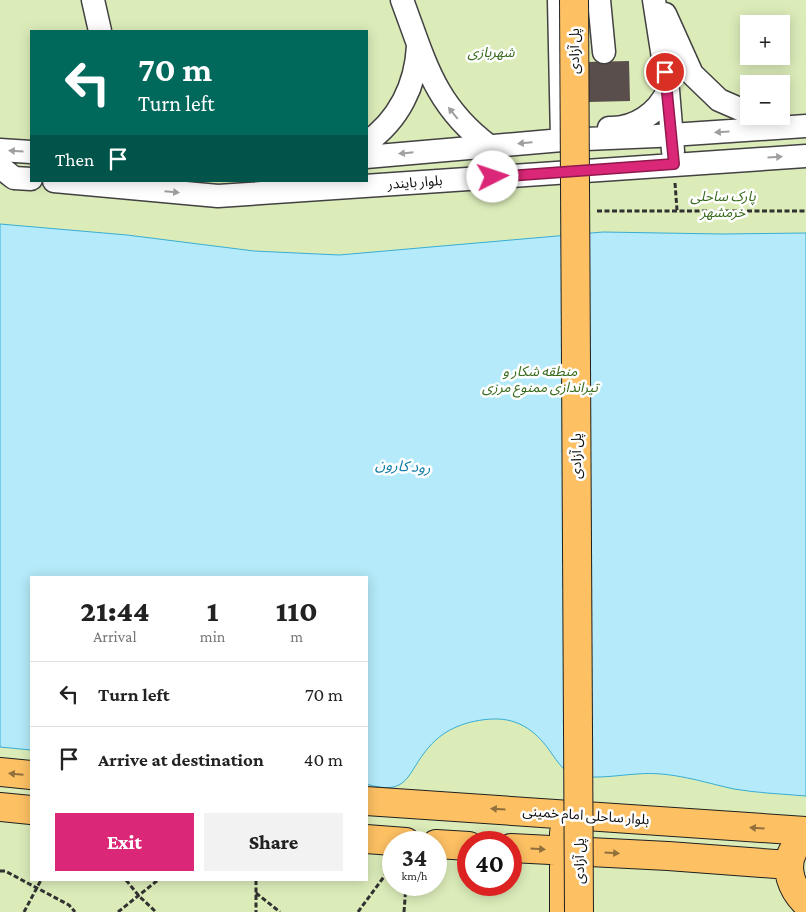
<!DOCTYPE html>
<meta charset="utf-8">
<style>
body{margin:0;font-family:"Crimson Pro","Noto Sans Arabic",serif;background:#f2f2f2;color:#222;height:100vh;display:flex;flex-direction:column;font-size:19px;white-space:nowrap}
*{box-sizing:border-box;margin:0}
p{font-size:16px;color:#767676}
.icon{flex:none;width:28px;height:28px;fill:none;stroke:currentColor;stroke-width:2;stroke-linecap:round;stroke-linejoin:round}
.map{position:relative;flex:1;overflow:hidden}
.sheet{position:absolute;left:30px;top:576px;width:338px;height:305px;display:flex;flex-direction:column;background:#fff;border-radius:0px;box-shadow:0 2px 12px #0003}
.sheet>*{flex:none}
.top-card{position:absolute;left:30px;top:30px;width:338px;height:152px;border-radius:0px;box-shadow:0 2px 12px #0003;background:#00695c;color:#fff;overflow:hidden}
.buttons{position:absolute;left:740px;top:15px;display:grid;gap:10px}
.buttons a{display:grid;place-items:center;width:50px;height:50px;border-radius:0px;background:#fff;box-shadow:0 2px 12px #0003;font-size:25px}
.speed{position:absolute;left:382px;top:831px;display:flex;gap:10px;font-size:25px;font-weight:700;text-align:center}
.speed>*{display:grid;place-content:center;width:65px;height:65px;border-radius:50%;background:#fff;box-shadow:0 2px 12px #0003;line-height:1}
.speed small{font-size:12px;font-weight:400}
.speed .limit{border:8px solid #d22;background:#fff;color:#111}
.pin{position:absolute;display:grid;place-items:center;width:42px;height:42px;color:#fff;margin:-21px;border:2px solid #fff;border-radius:50%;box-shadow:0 1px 5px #0007}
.me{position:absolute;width:55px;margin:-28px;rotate:86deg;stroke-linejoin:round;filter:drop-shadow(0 0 4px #0008)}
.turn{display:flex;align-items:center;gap:18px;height:105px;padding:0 25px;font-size:22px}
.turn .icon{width:65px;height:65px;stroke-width:2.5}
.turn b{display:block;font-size:35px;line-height:42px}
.then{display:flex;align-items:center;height:48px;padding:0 25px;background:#0003;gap:10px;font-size:19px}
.eta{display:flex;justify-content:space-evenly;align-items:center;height:85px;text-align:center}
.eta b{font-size:30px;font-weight:800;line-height:35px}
.cta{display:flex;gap:10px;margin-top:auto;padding:10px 25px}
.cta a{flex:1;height:58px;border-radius:0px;background:#db2777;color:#fff;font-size:20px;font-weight:800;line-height:58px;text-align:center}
.cta a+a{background:#f2f2f2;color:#222}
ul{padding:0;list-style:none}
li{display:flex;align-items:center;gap:15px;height:65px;padding:0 25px;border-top:1px solid #e0e0e0}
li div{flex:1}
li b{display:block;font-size:19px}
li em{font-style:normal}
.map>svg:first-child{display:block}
</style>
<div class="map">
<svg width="806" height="912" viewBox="0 0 806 912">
<rect width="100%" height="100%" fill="#fffaf2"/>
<!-- green -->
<path fill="#dbecb9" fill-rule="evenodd" d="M 0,0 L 806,0 L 806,912 L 0,912 ZM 749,24 L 781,24 L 781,56 L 749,56 ZM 31,31 L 366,31 L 366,181 L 31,181 ZM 749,84 L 781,84 L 781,116 L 749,116 ZM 31,578 L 366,578 L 366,880 L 31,880 ZM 394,842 L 436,842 L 436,885 L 394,885 ZM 469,842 L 511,842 L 511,885 L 469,885 Z"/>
<!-- water -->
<path fill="#b4eaf9" stroke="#38add3" d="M 0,224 L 127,235 L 254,251 L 339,255 L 603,232 L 722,234 L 806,233 L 806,796 C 782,794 758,793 734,789 C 702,782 671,771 637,774 C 619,775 586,781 570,773 C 562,769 557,761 552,754 C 538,733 520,718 493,719 C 469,720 445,728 429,747 C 406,773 410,797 366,784 L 366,578 L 31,578 L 31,750 L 0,747 Z"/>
<!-- building -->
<path fill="#594e4b" d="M 629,61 L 630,101 L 588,102 L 587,62 Z"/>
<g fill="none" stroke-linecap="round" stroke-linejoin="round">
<defs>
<path id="minor" d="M 93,0 L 100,31
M 402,0 C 425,61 434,105 489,146 L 490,154
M 559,0 L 562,140
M 599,0 L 604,52
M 654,0 L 668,90 L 673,151
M 665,14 L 692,74 L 719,100 L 749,113
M 609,128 C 635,129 658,113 668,90
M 366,143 C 399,120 416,85 418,46
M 0,150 L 31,152
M 366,157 L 562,140 L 656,136 L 806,126
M 0,167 L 14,178 L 31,179
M 54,181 L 218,196 L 806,156"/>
<path id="major" d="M 0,772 L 31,775
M 366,801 L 806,831
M 0,807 L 31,810
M 366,839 L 406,842
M 436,844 L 469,846
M 511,848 L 668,856 L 789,865
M 794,849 C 783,868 792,889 806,903
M 564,912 L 564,833"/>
</defs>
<!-- minor casing -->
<use href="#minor" stroke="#424242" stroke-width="25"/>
<!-- major casing -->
<use href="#major" stroke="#202020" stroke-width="30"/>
<!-- path -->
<path stroke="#313131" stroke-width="3" stroke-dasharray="5 2.5" stroke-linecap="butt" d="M 675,183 L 677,210
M 597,211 L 806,211
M 0,871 L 5,871 L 69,905 L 75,912
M 126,880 L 139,896 L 156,912
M 256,880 L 256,912
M 256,893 L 280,912
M 24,912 L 41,880
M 118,912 L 158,880
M 358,912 L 394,863
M 404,912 L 406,885"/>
<!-- minor -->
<use href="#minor" stroke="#fff" stroke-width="22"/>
<!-- major -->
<use href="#major" stroke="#fdc063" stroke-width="28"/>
<defs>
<path id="major-bridge" d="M 574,0 L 579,912"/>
</defs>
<!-- major-bridge casing -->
<use href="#major-bridge" stroke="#202020" stroke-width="30" stroke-linecap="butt"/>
<!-- major-bridge -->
<use href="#major-bridge" stroke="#fdc063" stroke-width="28"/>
</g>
<!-- one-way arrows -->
<defs><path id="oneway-solid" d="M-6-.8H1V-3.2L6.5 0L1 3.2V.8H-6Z" transform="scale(1.25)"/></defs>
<g fill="#9f9f9f">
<use href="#oneway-solid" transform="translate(453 113) rotate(-129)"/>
<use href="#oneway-solid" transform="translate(722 132) rotate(176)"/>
<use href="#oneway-solid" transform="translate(525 143) rotate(175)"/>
<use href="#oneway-solid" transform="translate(16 151) rotate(-177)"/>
<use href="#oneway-solid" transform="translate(406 153) rotate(174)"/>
<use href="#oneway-solid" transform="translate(775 157) rotate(-3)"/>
<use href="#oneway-solid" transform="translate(172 192) rotate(5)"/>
</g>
<g fill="#92703d">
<use href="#oneway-solid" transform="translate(16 774) rotate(-175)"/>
<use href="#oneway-solid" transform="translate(498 809) rotate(-176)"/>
<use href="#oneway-solid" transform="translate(757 828) rotate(-176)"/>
<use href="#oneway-solid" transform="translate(538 849) rotate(3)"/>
<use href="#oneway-solid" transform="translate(612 853) rotate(3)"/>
</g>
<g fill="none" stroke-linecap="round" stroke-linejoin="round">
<defs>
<path id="route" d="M 493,177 L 674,164 L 665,72"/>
</defs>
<!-- route casing -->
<use href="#route" stroke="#8e194d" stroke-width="12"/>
<!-- route -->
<use href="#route" stroke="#db2777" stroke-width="9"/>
</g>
<g text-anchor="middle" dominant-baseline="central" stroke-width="5" stroke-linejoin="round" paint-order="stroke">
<!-- street labels -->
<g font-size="14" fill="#0f0f0f" stroke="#fff">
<text transform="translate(574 51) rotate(-90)">پل آزادی</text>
<text transform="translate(415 182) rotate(-4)">بلوار بایندر</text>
<text transform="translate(576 456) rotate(-90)">پل آزادی</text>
<text transform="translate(586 815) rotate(4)">بلوار ساحلی امام خمینی</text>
<text transform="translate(579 861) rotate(-90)">پل آزادی</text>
</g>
<!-- park labels -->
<g font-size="14" font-style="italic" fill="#386b1c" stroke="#fff">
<text x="491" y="52">شهربازی</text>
<text x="723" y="196">پارک ساحلی<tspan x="723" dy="16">خرمشهر</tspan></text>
<text x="540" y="371">منطقه شکار و<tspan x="540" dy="16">تیراندازی ممنوع مرزی</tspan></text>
</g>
<!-- water labels -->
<g font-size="15" font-style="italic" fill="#127da7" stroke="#fff">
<text transform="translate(403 466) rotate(4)">رود کارون</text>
</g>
</g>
</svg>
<div class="buttons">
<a>+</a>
<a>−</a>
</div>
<div class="speed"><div>34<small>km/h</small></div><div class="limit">40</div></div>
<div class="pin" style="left:665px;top:72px;background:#d93025"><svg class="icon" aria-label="arrive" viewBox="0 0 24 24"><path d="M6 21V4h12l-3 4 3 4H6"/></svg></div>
<svg class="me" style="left:493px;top:177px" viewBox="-20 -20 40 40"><circle r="19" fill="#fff"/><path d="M0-13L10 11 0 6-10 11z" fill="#db2777"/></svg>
<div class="top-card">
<div class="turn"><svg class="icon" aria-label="left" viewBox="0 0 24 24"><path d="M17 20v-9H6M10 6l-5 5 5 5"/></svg><div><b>70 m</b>Turn left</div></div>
<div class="then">Then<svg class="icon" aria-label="arrive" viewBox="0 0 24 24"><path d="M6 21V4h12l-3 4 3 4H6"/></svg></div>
</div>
<section class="sheet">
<div class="eta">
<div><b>21:44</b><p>Arrival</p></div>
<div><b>1</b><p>min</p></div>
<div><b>110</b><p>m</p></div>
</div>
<ul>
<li><svg class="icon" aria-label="left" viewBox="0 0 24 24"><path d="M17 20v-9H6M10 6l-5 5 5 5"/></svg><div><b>Turn left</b></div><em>70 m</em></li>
<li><svg class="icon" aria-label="arrive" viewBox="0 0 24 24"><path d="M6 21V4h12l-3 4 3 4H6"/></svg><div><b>Arrive at destination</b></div><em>40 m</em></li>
</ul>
<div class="cta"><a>Exit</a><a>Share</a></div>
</section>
</div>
